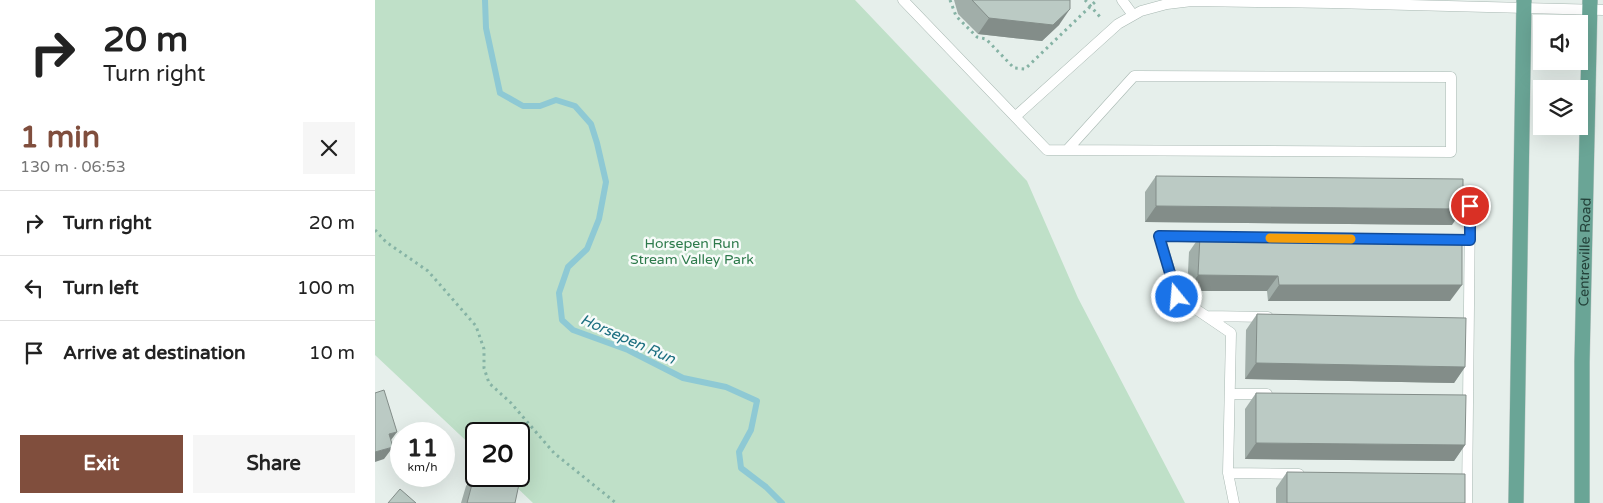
<!DOCTYPE html>
<meta charset="utf-8">
<style>
body{margin:0;font-family:"Varela Round",sans-serif;background:#f6f6f6;color:#222;height:100vh;display:flex;flex-direction:column;font-size:19px;white-space:nowrap}
*{box-sizing:border-box;margin:0}
p{font-size:16px;color:#767676}
.icon{flex:none;width:28px;height:28px;fill:none;stroke:currentColor;stroke-width:2;stroke-linecap:round;stroke-linejoin:round}
.map{position:relative;flex:1;overflow:hidden}
.drawer{display:flex;flex-direction:column;background:#fff;width:375px}
.drawer>*{flex:none}
.top-card{background:#fff;color:#222;overflow:hidden}
.fabs{position:absolute;left:1158px;top:15px;display:grid;gap:10px}
.fabs a{display:grid;place-items:center;width:55px;height:55px;border-radius:0px;background:#fff;box-shadow:0 5px 20px #0002;font-size:25px}
.speed{position:absolute;left:15px;top:422px;display:flex;gap:10px;font-size:25px;font-weight:700;text-align:center}
.speed>*{display:grid;place-content:center;width:65px;height:65px;border-radius:50%;background:#fff;box-shadow:0 5px 20px #0002;line-height:1}
.speed small{font-size:12px;font-weight:400}
.speed .limit{border:2px solid #111;border-radius:8px;background:#fff;color:#111}
.pin{position:absolute;display:grid;place-items:center;width:42px;height:42px;color:#fff;margin:-21px;border:2px solid #fff;border-radius:50%;box-shadow:0 1px 5px #0007}
.me{position:absolute;width:55px;margin:-28px;rotate:343deg;stroke-linejoin:round;filter:drop-shadow(0 0 4px #0008)}
.turn{display:flex;align-items:center;gap:18px;height:105px;padding:0 20px;font-size:22px}
.turn .icon{width:65px;height:65px;stroke-width:2.5}
.turn b{display:block;font-size:35px;line-height:42px}
.round{display:grid;place-items:center;flex:none;width:52px;height:52px;border-radius:0px;background:#f6f6f6}
.summary{display:flex;align-items:center;justify-content:space-between;height:85px;padding:0 20px}
h1{font-size:30px;font-weight:700;line-height:38px;color:#804e3d}
.action{display:flex;gap:10px;margin-top:auto;padding:10px 20px}
.action a{flex:1;height:58px;border-radius:0px;background:#804e3d;color:#fff;font-size:20px;font-weight:700;line-height:58px;text-align:center}
.action a+a{background:#f6f6f6;color:#222}
ul{padding:0;list-style:none}
li{display:flex;align-items:center;gap:15px;height:65px;padding:0 20px;border-top:1px solid #e0e0e0}
li div{flex:1}
li b{display:block;font-size:19px}
li em{font-style:normal}
main{display:flex;flex:1;min-height:0}
.map>svg:first-child{display:block}
</style>
<main>
<section class="drawer">
<div class="top-card">
<div class="turn"><svg class="icon" aria-label="right" viewBox="0 0 24 24"><path d="M7 20v-9h11M14 6l5 5-5 5"/></svg><div><b>20 m</b>Turn right</div></div>
</div>
<div class="summary"><div><h1>1 min</h1><p>130 m · 06:53</p></div><a class="round"><svg class="icon" aria-label="close" viewBox="0 0 24 24"><path d="M6 6l12 12M18 6L6 18"/></svg></a></div>
<ul>
<li><svg class="icon" aria-label="right" viewBox="0 0 24 24"><path d="M7 20v-9h11M14 6l5 5-5 5"/></svg><div><b>Turn right</b></div><em>20 m</em></li>
<li><svg class="icon" aria-label="left" viewBox="0 0 24 24"><path d="M17 20v-9H6M10 6l-5 5 5 5"/></svg><div><b>Turn left</b></div><em>100 m</em></li>
<li><svg class="icon" aria-label="arrive" viewBox="0 0 24 24"><path d="M6 21V4h12l-3 4 3 4H6"/></svg><div><b>Arrive at destination</b></div><em>10 m</em></li>
</ul>
<div class="action"><a>Exit</a><a>Share</a></div>
</section>
<div class="map">
<svg width="1228" height="503" viewBox="0 0 1228 503">
<rect width="100%" height="100%" fill="#e6efeb"/>
<!-- green -->
<path fill="#bfe0c8" d="M 0,0 L 480,0 L 652,181 L 703,298 L 810,503 L 158,503 L 130,476 L 144,476 L 144,434 L 101,434 L 101,450 L 0,355 Z"/>
<g fill="none" stroke-linecap="round" stroke-linejoin="round">
<!-- stream -->
<path stroke="#8ec9d4" stroke-width="6" d="M 110,0 L 111,28 L 125,93 L 148,106 L 165,106 L 181,100 L 200,106 L 216,124 L 222,143 L 231,182 L 224,219 L 212,249 L 193,267 L 184,293 L 187,320 L 198,330 L 253,350 L 308,378 L 351,387 L 382,401 L 376,430 L 364,452 L 366,468 L 391,487 L 407,503"/>
<defs>
<path id="lane" d="M 528,0 L 672,150 L 1076,152 L 1076,77 L 759,76 L 693,149
M 747,0 L 758,15
M 641,116 L 743,24 L 766,11 L 792,4 L 817,1 L 957,3 L 1228,10
M 836,237 L 784,236 L 803,297 L 856,333 L 853,473 L 859,503
M 1076,240 L 1095,240
M 832,316 L 893,317
M 855,394 L 892,394
M 853,473 L 924,474
M 1092,503 L 1095,207"/>
<g id="primary">
<path d="M 1141,503 L 1149,0"/>
<path id="s1" d="M 1207,503 L 1207,362 L 1215,0"/>
</g>
</defs>
<!-- lane casing -->
<use href="#lane" stroke="#a8b8b2" stroke-width="11"/>
<!-- primary casing -->
<use href="#primary" stroke="#c2cac8" stroke-width="16"/>
<!-- path -->
<path stroke="#86b3a5" stroke-width="3" stroke-dasharray="2.5 4" stroke-linecap="butt" d="M 575,0 L 581,16 L 602,37 L 611,39 L 639,68 L 650,69 L 722,0
M 710,0 L 726,18
M 0,230 L 11,242 L 53,271 L 101,326 L 109,349 L 109,368 L 114,383 L 136,403 L 179,453 L 241,503"/>
<!-- lane -->
<use href="#lane" stroke="#fff" stroke-width="10"/>
<!-- primary -->
<use href="#primary" stroke="#6aa596" stroke-width="15"/>
</g>
<!-- wall -->
<path fill="#a1aea9" d="M 579,0 L 695,0 L 684,25 L 667,41 L 603,34 L 583,14 Z
M 781,176 L 1077,225 L 770,222 L 770,192 Z
M 825,236 L 1075,301 L 893,301 L 892,291 L 812,291 L 814,252 Z
M 882,314 L 1090,367 L 1079,383 L 870,379 L 871,330 Z
M 881,393 L 1090,445 L 1079,461 L 870,459 L 870,409 Z
M 912,472 L 1090,503 L 901,503 L 901,488 Z
M 100,473 L 140,503 L 86,503 L 91,486 Z"/>
<!-- shaded-wall -->
<path fill="#838d89" d="M 695,9 L 684,25 L 667,41 L 603,34 L 614,18 Z
M 781,206 L 1088,209 L 1077,225 L 770,222 Z
M 823,275 L 903,276 L 892,291 L 812,291 Z
M 904,285 L 1087,285 L 1075,301 L 893,301 Z
M 881,363 L 1090,367 L 1079,383 L 870,379 Z
M 22,432 L 13,444 L 14,434 Z
M 881,443 L 1090,445 L 1079,461 L 870,459 Z
M 18,447 L 9,459 L 0,462 L 0,452 Z"/>
<!-- building -->
<path fill="#bbcac4" stroke="#838d89" d="M 597,0 L 695,0 L 695,9 L 678,25 L 614,18 Z
M 781,176 L 1088,179 L 1088,209 L 781,206 Z
M 825,236 L 1087,240 L 1087,285 L 904,285 L 903,276 L 823,275 Z
M 882,314 L 1091,318 L 1090,367 L 881,363 Z
M 9,390 L 22,432 L 14,434 L 18,447 L 0,452 L 0,393 Z
M 881,393 L 1091,395 L 1090,445 L 881,443 Z
M 912,472 L 1090,474 L 1090,503 L 912,503 Z
M 100,473 L 101,473 L 101,476 L 114,476 L 144,484 L 140,503 L 92,503 Z
M 25,489 L 41,503 L 13,503 Z"/>
<g fill="none" stroke-linecap="round" stroke-linejoin="round">
<defs>
<path id="route" d="M 802,297 L 784,236 L 1095,240 L 1095,206"/>
</defs>
<!-- route casing -->
<use href="#route" stroke="#114b97" stroke-width="12"/>
<!-- route -->
<use href="#route" stroke="#1a73e8" stroke-width="9"/>
<!-- slow -->
<path stroke="#f59e0b" stroke-width="9" d="M 895,238 L 976,239"/>
</g>
<g text-anchor="middle" dominant-baseline="central" stroke-width="5" stroke-linejoin="round" paint-order="stroke">
<!-- park labels -->
<g font-size="14" fill="#2d7a4b" stroke="#f7fbf9">
<text x="317" y="243">Horsepen Run<tspan x="317" dy="16">Stream Valley Park</tspan></text>
</g>
<!-- street labels -->
<g font-size="14" fill="#24423a" stroke="#f7fbf9">
<text stroke="none"><textPath href="#s1" startOffset="251">Centreville Road</textPath></text>
</g>
<!-- water labels -->
<g font-size="15" font-style="italic" fill="#1c6f80" stroke="#f7fbf9">
<text transform="translate(253 339) rotate(24)">Horsepen Run</text>
</g>
</g>
</svg>
<div class="fabs">
<a><svg class="icon" aria-label="sound" viewBox="0 0 24 24"><path d="M4 9h4l5-4v14l-5-4H4zM17 9q2 3 0 6"/></svg></a>
<a><svg class="icon" aria-label="layers" viewBox="0 0 24 24"><path d="M12 4l9 5-9 5-9-5zM3 14l9 5 9-5"/></svg></a>
</div>
<div class="speed"><div>11<small>km/h</small></div><div class="limit">20</div></div>
<div class="pin" style="left:1095px;top:206px;background:#d93025"><svg class="icon" aria-label="arrive" viewBox="0 0 24 24"><path d="M6 21V4h12l-3 4 3 4H6"/></svg></div>
<svg class="me" style="left:802px;top:297px" viewBox="-20 -20 40 40"><circle r="17" fill="#1a73e8" stroke="#fff" stroke-width="3"/><path d="M0-11L8 9 0 5-8 9z" fill="#fff"/></svg>
</div>
</main>
